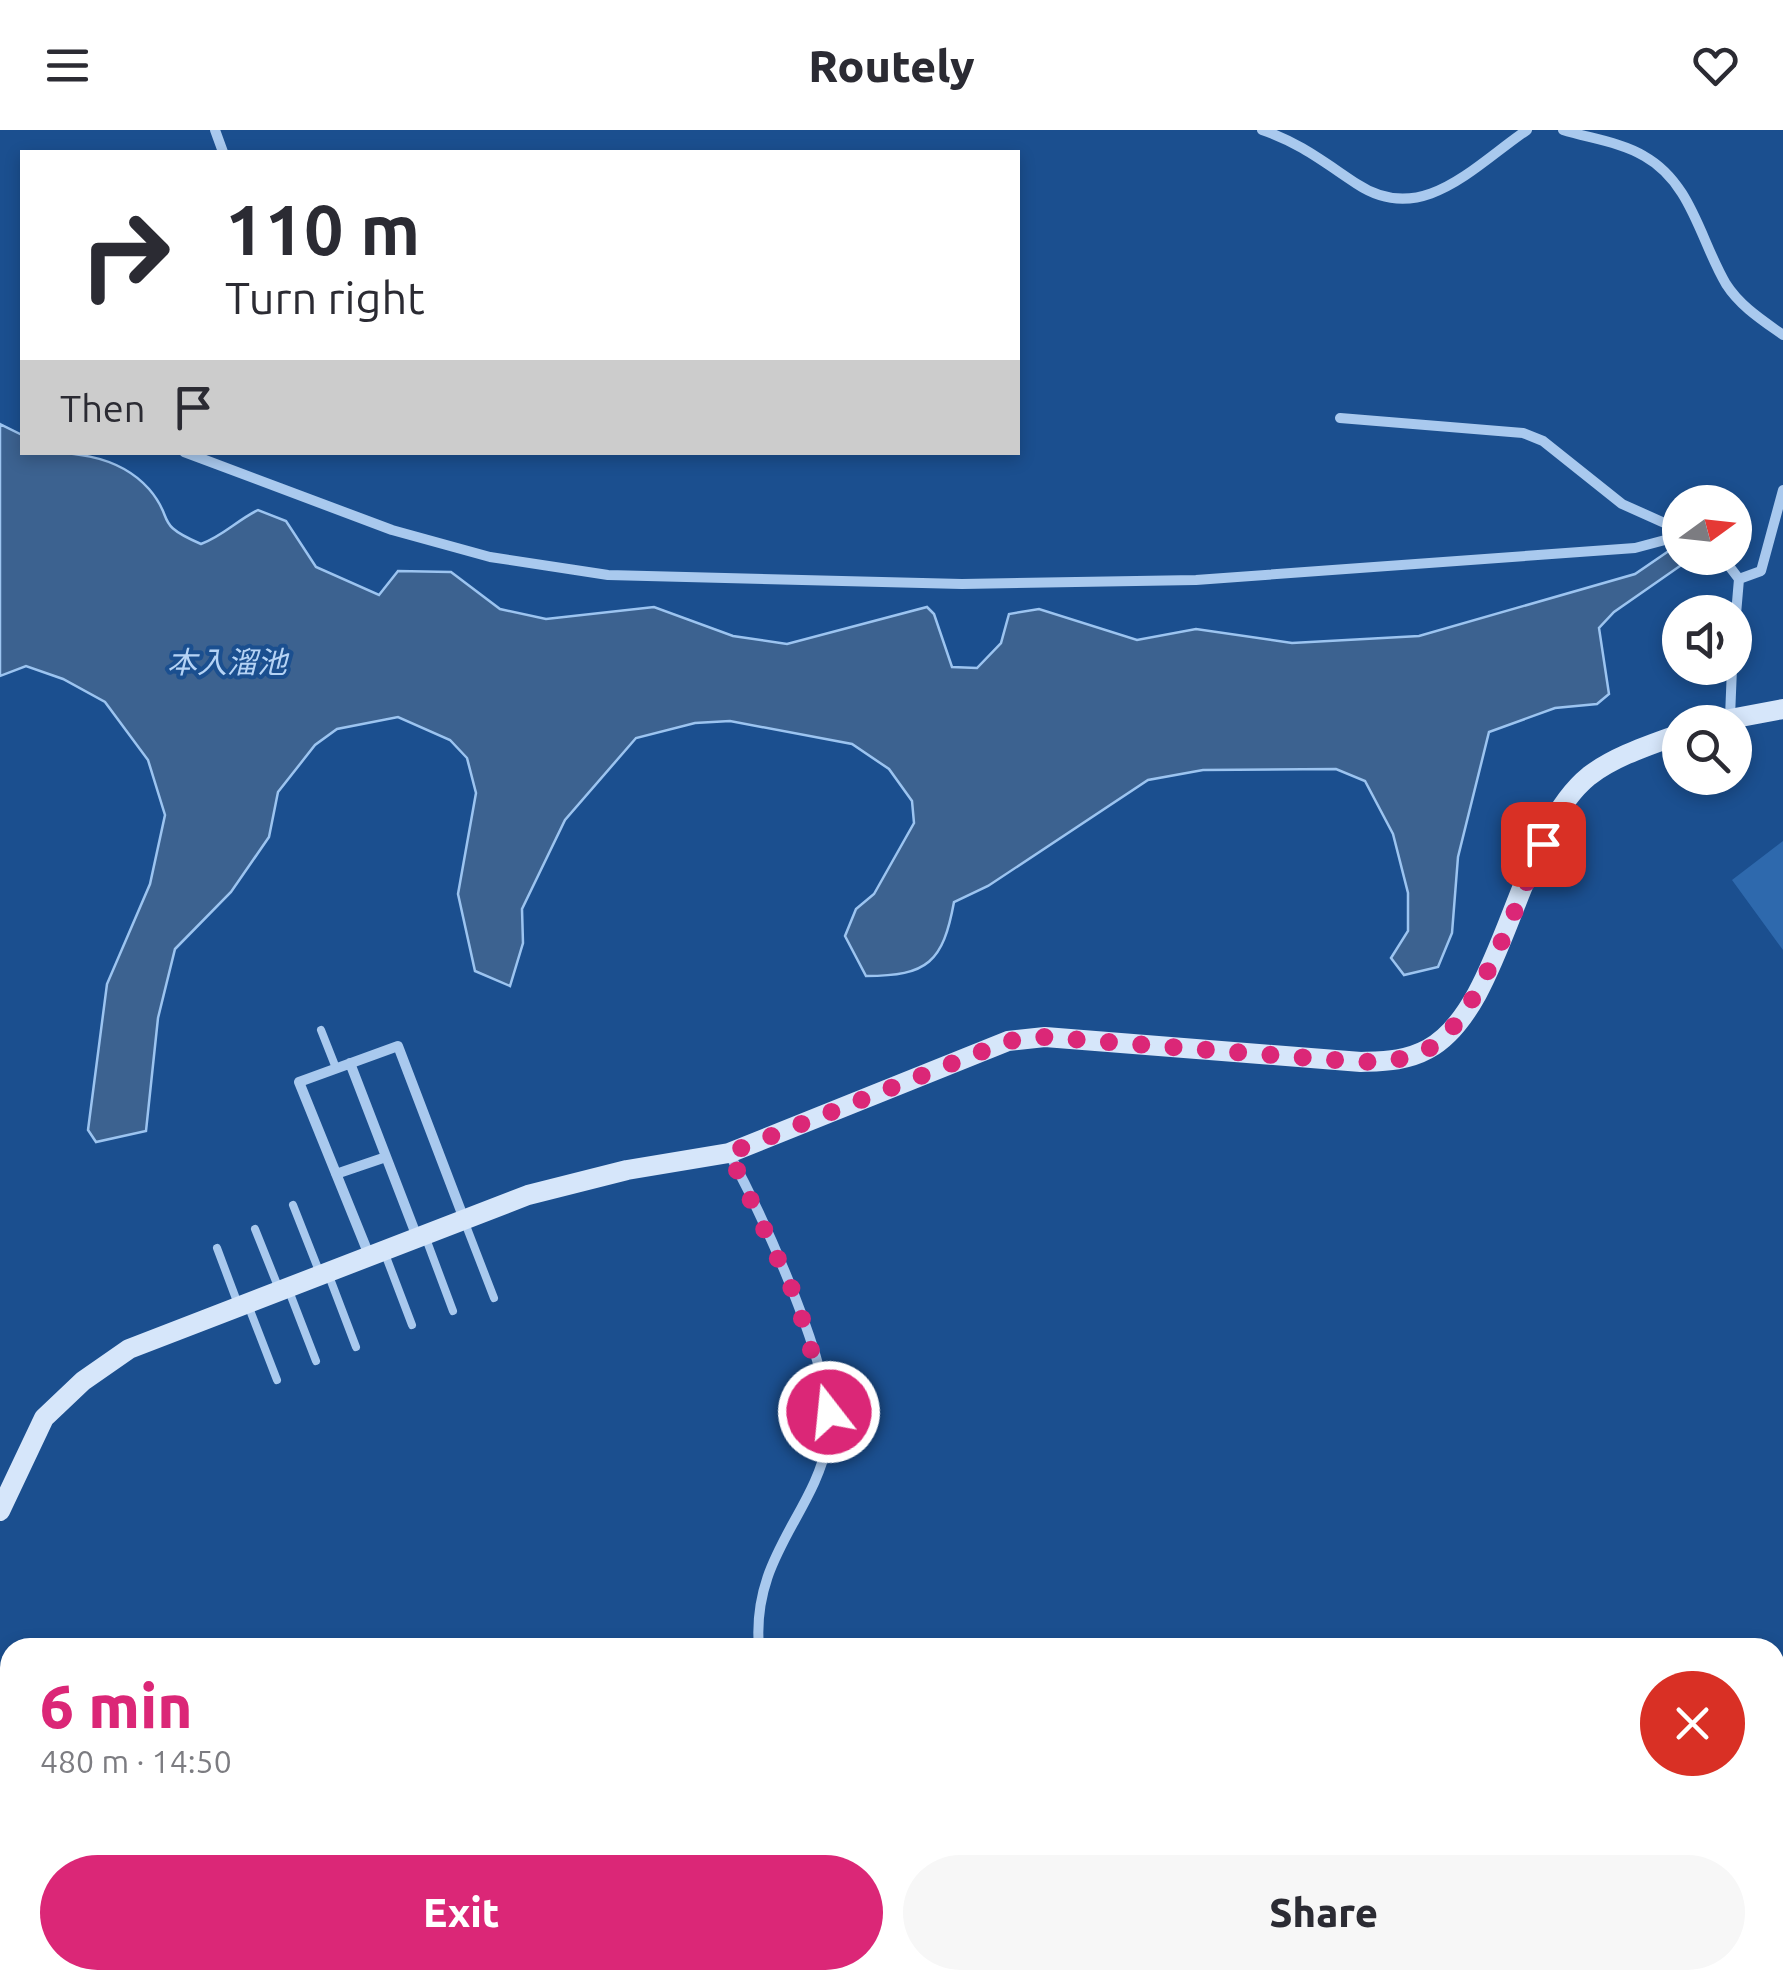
<!DOCTYPE html>
<meta charset="utf-8">
<style>
body{margin:0;font-family:Ubuntu,"Noto Sans JP",sans-serif;background:#f7f7f7;color:#2b2b33;height:100vh;display:flex;flex-direction:column;font-size:38px;white-space:nowrap}
*{box-sizing:border-box;margin:0}
p{font-size:32px;color:#7c7c81}
.icon{flex:none;width:55px;height:55px;fill:none;stroke:currentColor;stroke-width:2;stroke-linecap:round;stroke-linejoin:round}
.map{position:relative;flex:1;overflow:hidden}
.sheet{position:absolute;left:0px;top:1508px;width:1785px;height:352px;display:flex;flex-direction:column;background:#fff;border-radius:30px 30px 0 0;box-shadow:0 5px 15px #0003}
.sheet>*{flex:none}
.top-card{position:absolute;left:20px;top:20px;width:1000px;height:305px;border-radius:0px;box-shadow:0 5px 15px #0003;background:#fff;color:#2b2b33;overflow:hidden}
.needle{width:65px;rotate:75deg}
.fabs{position:absolute;left:1662px;top:355px;display:grid;gap:20px}
.fabs a{display:grid;place-items:center;width:90px;height:90px;border-radius:50%;background:#fff;box-shadow:0 5px 15px #0003;font-size:50px}
.pin{position:absolute;display:grid;place-items:center;width:85px;height:85px;color:#fff;margin:-42px;border-radius:20px;box-shadow:0 5px 15px #0006}
.me{position:absolute;width:110px;margin:-55px;rotate:344deg;stroke-linejoin:round;filter:drop-shadow(0 0 8px #0008)}
.turn{display:flex;align-items:center;gap:35px;height:210px;padding:0 40px;font-size:45px}
.turn .icon{width:130px;height:130px;stroke-width:2.5}
.turn b{display:block;font-size:70px;line-height:85px}
.then{display:flex;align-items:center;height:95px;padding:0 40px;background:#0003;gap:20px;font-size:38px}
.round{display:grid;place-items:center;flex:none;width:105px;height:105px;border-radius:52px;background:#f7f7f7}
.headline{display:flex;align-items:center;justify-content:space-between;height:170px;padding:0 40px}
h1{font-size:60px;font-weight:800;line-height:75px;color:#db2777}
.primary-button{display:flex;gap:20px;margin-top:auto;padding:20px 40px}
.primary-button a{flex:1;height:115px;border-radius:60px;background:#db2777;color:#fff;font-size:40px;font-weight:800;line-height:115px;text-align:center}
.primary-button a+a{background:#f7f7f7;color:#2b2b33}
header{display:flex;justify-content:space-between;align-items:center;height:130px;padding:0 40px;background:#fff;font-size:45px;font-weight:800}
.map>svg:first-child{display:block}
</style>
<header><svg class="icon" aria-label="menu" viewBox="0 0 24 24"><path d="M4 6h16M4 12h16M4 18h16"/></svg>Routely<svg class="icon" aria-label="heart" viewBox="0 0 24 24"><path d="M12 20l-8-8c-3-5 5-10 8-4 3-6 11-1 8 4z"/></svg></header>
<div class="map">
<svg width="1783" height="1858" viewBox="0 0 1783 1858">
<rect width="100%" height="100%" fill="#1b4f8f"/>
<!-- green -->
<path fill="#2e69ad" d="M 1783,711 L 1783,820 L 1732,750 Z
M 30,1850 L 836,1850 L 841,1858 L 32,1858 Z"/>
<!-- water -->
<path fill="#3c6290" stroke="#9cc4f0" stroke-width="2.5" d="M 0,294 L 22,305 L 22,322 C 67,322 116,322 149,359 C 176,390 152,393 201,414 C 223,406 236,391 258,380 L 286,391 L 316,437 L 379,465 L 398,441 L 451,442 L 500,479 L 546,489 L 654,477 L 733,506 L 787,514 L 927,477 L 934,484 L 952,537 L 977,538 L 1001,513 L 1009,484 L 1039,479 L 1137,510 L 1196,499 L 1292,513 L 1419,506 L 1635,444 L 1676,416 L 1683,428 L 1680,436 L 1614,482 L 1599,498 L 1609,564 L 1597,574 L 1555,578 L 1489,602 L 1458,727 L 1452,803 L 1438,837 L 1404,845 L 1391,828 L 1408,801 L 1408,763 L 1393,704 L 1365,651 L 1336,639 L 1203,640 L 1148,650 L 988,756 L 954,772 C 943,832 928,846 866,846 L 845,806 L 856,779 L 874,764 L 914,693 L 912,671 L 889,639 L 852,614 L 730,591 L 695,593 L 636,608 L 565,690 L 522,779 L 523,813 L 510,856 L 475,841 L 458,764 L 476,663 L 467,628 L 450,610 L 398,587 L 337,599 L 315,615 L 278,662 L 269,707 L 231,762 L 175,819 L 158,888 L 146,1001 L 96,1012 L 88,1000 L 107,854 L 150,754 L 165,685 L 148,630 L 105,572 L 63,549 L 26,536 L 0,546 Z"/>
<g fill="none" stroke-linecap="round" stroke-linejoin="round">
<!-- lane -->
<path stroke="#a9c9ee" stroke-width="8" d="M 321,900 L 336,938
M 293,1075 L 319,1141
M 465,1093 L 494,1168
M 255,1099 L 279,1159
M 425,1106 L 453,1181
M 217,1118 L 238,1174
M 385,1124 L 412,1195
M 329,1146 L 356,1217
M 289,1161 L 316,1231
M 248,1175 L 277,1250"/>
<!-- street -->
<path stroke="#a9c9ee" stroke-width="10" d="M 215,0 L 223,22
M 1262,0 C 1299,12 1325,33 1357,54 C 1422,97 1474,36 1527,0
M 1563,0 C 1588,8 1621,12 1644,26 C 1692,53 1700,110 1726,154 C 1740,176 1762,190 1783,205
M 1340,288 L 1523,303 L 1543,311 L 1622,374 L 1680,400
M 184,322 L 392,400 L 490,427 L 608,445 L 962,454 L 1196,450 L 1635,418 L 1680,406
M 1723,428 L 1739,449 L 1735,496
M 1739,449 L 1761,441 L 1783,360
M 1730,587 L 1732,538
M 350,933 L 417,1107
M 729,1023 C 760,1081 839,1248 828,1310 C 814,1385 751,1426 759,1518
M 336,1044 L 386,1027
M 369,1125 L 299,952 L 398,916 L 464,1089
M 867,1850 L 872,1858"/>
<!-- secondary -->
<path stroke="#d6e6fa" stroke-width="20" d="M 1714,592 L 1783,579
M 0,1381 L 44,1288 L 83,1251 L 129,1219 L 528,1065 L 627,1040 L 729,1023 L 1008,911 L 1045,907 L 1361,932 C 1385,931 1406,931 1428,919 C 1504,878 1517,704 1589,646 C 1615,626 1650,615 1680,604"/>
</g>
<g fill="none" stroke-linecap="round" stroke-linejoin="round">
<!-- route -->
<path stroke="#db2777" stroke-width="18" stroke-dasharray="0 32.4" d="M 829,1282 L 796,1168 L 729,1023 L 1008,911 L 1045,907 L 1361,932 C 1385,931 1406,931 1428,919 C 1477,893 1519,766 1543,714"/>
</g>
<g text-anchor="middle" dominant-baseline="central" stroke-width="8" stroke-linejoin="round" paint-order="stroke">
<!-- water labels -->
<g font-size="30" font-style="italic" fill="#b5d3f5" stroke="#1b4f8f">
<text x="227" y="532">本入溜池</text>
</g>
</g>
</svg>
<div class="fabs">
<a><svg class="needle" viewBox="-14 -14 28 28"><path d="M0-13l5 13h-10z" fill="#e53935"/><path d="M0 13l5-13h-10z" fill="#7c7c81"/></svg></a>
<a><svg class="icon" aria-label="sound" viewBox="0 0 24 24"><path d="M4 9h4l5-4v14l-5-4H4zM17 9q2 3 0 6"/></svg></a>
<a><svg class="icon" aria-label="search" viewBox="0 0 24 24"><circle cx="10" cy="10" r="6"/><path d="M15 15l6 6"/></svg></a>
</div>
<div class="pin" style="left:1543px;top:714px;background:#d93025"><svg class="icon" aria-label="arrive" viewBox="0 0 24 24"><path d="M6 21V4h12l-3 4 3 4H6"/></svg></div>
<svg class="me" style="left:829px;top:1282px" viewBox="-20 -20 40 40"><circle r="17" fill="#db2777" stroke="#fff" stroke-width="3"/><path d="M0-11L8 9 0 5-8 9z" fill="#fff"/></svg>
<div class="top-card">
<div class="turn"><svg class="icon" aria-label="right" viewBox="0 0 24 24"><path d="M7 20v-9h11M14 6l5 5-5 5"/></svg><div><b>110 m</b>Turn right</div></div>
<div class="then">Then<svg class="icon" aria-label="arrive" viewBox="0 0 24 24"><path d="M6 21V4h12l-3 4 3 4H6"/></svg></div>
</div>
<section class="sheet">
<div class="headline"><div><h1>6 min</h1><p>480 m · 14:50</p></div><a class="round" style="background:#d93025;color:#fff"><svg class="icon" aria-label="close" viewBox="0 0 24 24"><path d="M6 6l12 12M18 6L6 18"/></svg></a></div>
<div class="primary-button"><a>Exit</a><a>Share</a></div>
</section>
</div>
